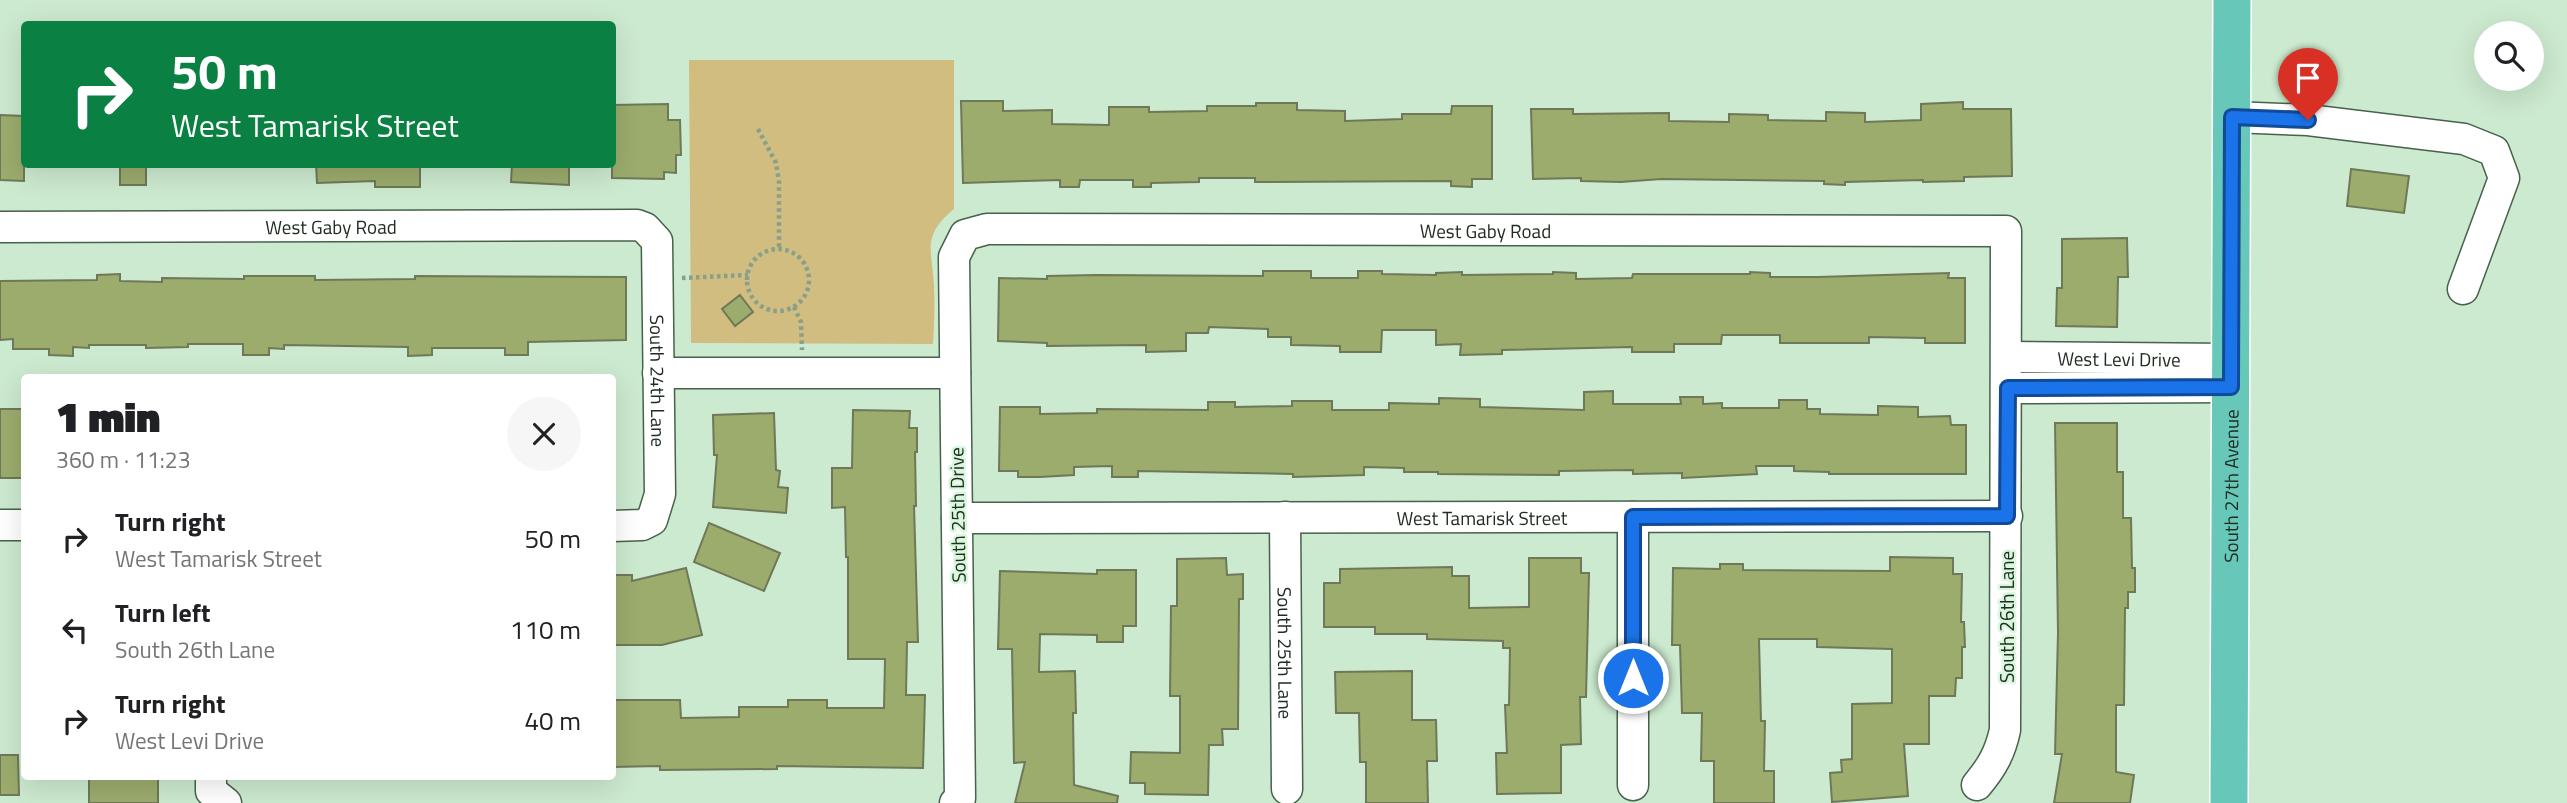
<!DOCTYPE html>
<meta charset="utf-8">
<style>
body{margin:0;font-family:"Titillium Web",sans-serif;background:#f6f6f6;color:#202124;height:100vh;display:flex;flex-direction:column;font-size:26px;white-space:nowrap}
*{box-sizing:border-box;margin:0}
p{font-size:23px;color:#757577}
.icon{flex:none;width:38px;height:38px;fill:none;stroke:currentColor;stroke-width:2;stroke-linecap:round;stroke-linejoin:round}
.map{position:relative;flex:1;overflow:hidden}
.sheet{position:absolute;left:21px;top:374px;width:595px;height:406px;display:flex;flex-direction:column;background:#fff;border-radius:7px;box-shadow:0 7px 28px #0002}
.sheet>*{flex:none}
.top-card{position:absolute;left:21px;top:21px;width:595px;height:147px;border-radius:7px;box-shadow:0 7px 28px #0002;background:#0b8043;color:#fff;overflow:hidden}
.tools{position:absolute;left:2474px;top:21px;display:grid;gap:14px}
.tools a{display:grid;place-items:center;width:70px;height:70px;border-radius:50%;background:#fff;box-shadow:0 7px 28px #0002;font-size:35px}
.pin{position:absolute;display:grid;place-items:center;width:60px;height:60px;color:#fff;margin:-72px -30px;border-radius:50% 50% 50% 0;rotate:-45deg;box-shadow:0 0 7px #0007}
.pin .icon{rotate:45deg}
.me{position:absolute;width:77px;margin:-38px;rotate:0deg;stroke-linejoin:round;filter:drop-shadow(0 0 5px #0008)}
.turn{display:flex;align-items:center;gap:24px;height:147px;padding:0 35px;font-size:32px}
.turn .icon{width:91px;height:91px;stroke-width:2.5}
.turn b{display:block;font-size:49px;line-height:60px}
.round{display:grid;place-items:center;flex:none;width:74px;height:74px;border-radius:37px;background:#f6f6f6}
.head{display:flex;align-items:center;justify-content:space-between;height:119px;padding:0 35px}
h1{font-size:42px;font-weight:800;line-height:52px}
ul{padding:0;list-style:none}
li{display:flex;align-items:center;gap:21px;height:91px;padding:0 35px}
li div{flex:1}
li b{display:block;font-size:26px}
li em{font-style:normal}
.map>svg:first-child{display:block}
</style>
<div class="map">
<svg width="2567" height="803" viewBox="0 0 2567 803">
<rect width="100%" height="100%" fill="#cceacf"/>
<!-- green -->
<path fill="#d1bd7f" d="M 689,60 L 954,60 L 954,209 C 920,237 933,251 934,288 C 935,307 934,326 933,344 L 691,343 Z"/>
<!-- building -->
<path fill="#9bac6d" stroke="#6f7858" stroke-width="2" d="M 961,101 L 1003,101 L 1003,111 L 1052,110 L 1052,124 L 1109,125 L 1109,107 L 1149,107 L 1149,112 L 1207,111 L 1207,106 L 1256,106 L 1256,103 L 1297,103 L 1297,110 L 1345,111 L 1345,121 L 1402,119 L 1402,114 L 1451,114 L 1452,106 L 1492,106 L 1492,179 L 1472,179 L 1472,187 L 1451,186 L 1451,181 L 1255,182 L 1255,178 L 1199,178 L 1199,182 L 1151,183 L 1151,187 L 1133,187 L 1133,180 L 1080,180 L 1079,187 L 1060,187 L 1060,180 L 963,183 Z
M 1963,102 L 1963,109 L 2011,109 L 2012,176 L 1964,177 L 1964,181 L 1923,182 L 1923,180 L 1845,182 L 1845,185 L 1824,184 L 1824,181 L 1661,179 L 1621,182 L 1581,181 L 1581,178 L 1533,179 L 1531,109 L 1573,109 L 1573,114 L 1669,113 L 1669,121 L 1729,122 L 1729,114 L 1768,115 L 1768,120 L 1826,121 L 1826,112 L 1865,113 L 1865,122 L 1921,120 L 1921,104 Z
M 668,104 L 668,120 L 680,120 L 681,155 L 676,155 L 676,173 L 664,172 L 664,179 L 612,178 L 612,105 Z
M 0,115 L 24,116 L 24,181 L 0,180 Z
M 120,164 L 146,164 L 146,185 L 120,185 Z
M 316,164 L 420,164 L 420,187 L 375,187 L 375,181 L 317,183 Z
M 512,164 L 569,164 L 569,185 L 511,182 Z
M 2351,169 L 2409,176 L 2404,213 L 2347,206 Z
M 2127,238 L 2128,277 L 2118,277 L 2117,327 L 2056,326 L 2057,288 L 2062,288 L 2062,239 Z
M 1263,271 L 1311,271 L 1311,278 L 1358,278 L 1358,271 L 1382,271 L 1382,274 L 1436,275 L 1436,273 L 1462,272 L 1462,275 L 1553,274 L 1553,272 L 1576,273 L 1576,279 L 1632,278 L 1633,274 L 1750,274 L 1750,272 L 1770,273 L 1770,277 L 1818,277 L 1949,273 L 1948,278 L 1965,278 L 1965,343 L 1925,343 L 1925,338 L 1869,337 L 1869,343 L 1780,343 L 1780,335 L 1722,335 L 1721,344 L 1674,344 L 1674,352 L 1632,352 L 1632,347 L 1502,350 L 1502,354 L 1460,355 L 1461,344 L 1436,345 L 1436,330 L 1382,330 L 1381,352 L 1340,352 L 1340,346 L 1291,345 L 1291,337 L 1268,337 L 1268,329 L 1209,327 L 1208,333 L 1186,333 L 1186,351 L 1146,352 L 1146,345 L 1047,346 L 1047,343 L 998,341 L 999,278 L 1047,279 L 1047,276 L 1096,275 L 1263,276 Z
M 120,274 L 120,281 L 162,282 L 162,278 L 244,279 L 244,276 L 315,276 L 315,280 L 415,279 L 415,276 L 626,277 L 626,340 L 528,342 L 528,355 L 505,355 L 505,348 L 432,348 L 432,355 L 408,356 L 408,347 L 284,345 L 284,349 L 269,348 L 269,355 L 243,355 L 243,344 L 188,344 L 188,347 L 146,348 L 146,345 L 89,345 L 89,348 L 73,347 L 73,356 L 49,355 L 49,349 L 13,349 L 13,339 L 0,340 L 0,281 L 97,280 L 97,275 Z
M 740,295 L 753,312 L 735,326 L 722,309 Z
M 1613,391 L 1613,404 L 1681,404 L 1680,397 L 1703,397 L 1703,404 L 1722,403 L 1722,408 L 1779,408 L 1779,400 L 1807,400 L 1807,409 L 1820,409 L 1820,414 L 1878,415 L 1878,406 L 1918,407 L 1918,417 L 1950,416 L 1951,425 L 1966,425 L 1966,474 L 1829,474 L 1829,472 L 1794,471 L 1794,466 L 1756,466 L 1757,474 L 1682,478 L 1682,473 L 1633,474 L 1633,470 L 1559,471 L 1559,475 L 1438,474 L 1438,472 L 1404,472 L 1404,468 L 1364,467 L 1364,475 L 1293,477 L 1293,474 L 1138,471 L 1138,477 L 1112,477 L 1112,466 L 1074,467 L 1074,475 L 1040,477 L 1018,477 L 1018,471 L 999,471 L 1000,407 L 1040,407 L 1040,414 L 1097,413 L 1097,409 L 1208,410 L 1208,402 L 1235,402 L 1235,407 L 1292,406 L 1292,401 L 1332,401 L 1332,410 L 1389,410 L 1389,403 L 1439,404 L 1439,398 L 1480,399 L 1480,407 L 1584,410 L 1584,392 Z
M 0,409 L 24,409 L 24,478 L 0,478 Z
M 853,410 L 910,411 L 909,428 L 917,428 L 917,452 L 915,452 L 916,506 L 914,506 L 918,642 L 907,642 L 906,695 L 925,695 L 923,768 L 777,766 L 777,769 L 660,770 L 660,766 L 612,767 L 612,700 L 680,700 L 681,718 L 739,717 L 739,707 L 788,707 L 788,700 L 827,700 L 827,708 L 884,708 L 885,659 L 848,659 L 848,557 L 846,557 L 845,507 L 832,508 L 832,468 L 852,468 Z
M 774,413 L 776,470 L 780,471 L 778,487 L 788,488 L 786,513 L 713,507 L 717,455 L 714,455 L 713,415 Z
M 2055,423 L 2117,423 L 2117,472 L 2123,472 L 2123,518 L 2131,518 L 2132,568 L 2135,568 L 2135,592 L 2128,592 L 2128,608 L 2125,608 L 2124,705 L 2116,705 L 2116,772 L 2134,775 L 2130,803 L 2054,803 L 2062,754 L 2055,754 L 2058,633 Z
M 709,523 L 780,553 L 764,591 L 694,562 Z
M 1890,557 L 1953,558 L 1953,574 L 1962,574 L 1961,622 L 1964,622 L 1965,647 L 1962,647 L 1962,678 L 1956,678 L 1955,696 L 1929,696 L 1929,744 L 1904,744 L 1908,796 L 1832,802 L 1830,773 L 1842,772 L 1841,760 L 1852,759 L 1852,704 L 1892,703 L 1892,649 L 1817,647 L 1817,639 L 1759,639 L 1761,721 L 1765,721 L 1764,771 L 1774,771 L 1774,803 L 1714,803 L 1714,761 L 1701,761 L 1702,713 L 1682,713 L 1680,645 L 1672,645 L 1673,568 L 1720,569 L 1720,564 L 1743,564 L 1743,570 L 1890,571 Z
M 1226,558 L 1227,575 L 1243,574 L 1243,599 L 1239,599 L 1238,729 L 1222,729 L 1223,745 L 1209,745 L 1208,795 L 1145,794 L 1145,783 L 1130,783 L 1131,752 L 1180,753 L 1180,696 L 1170,696 L 1171,606 L 1177,606 L 1177,559 Z
M 1529,558 L 1581,558 L 1581,573 L 1589,573 L 1586,697 L 1580,697 L 1581,744 L 1561,745 L 1561,793 L 1497,794 L 1496,753 L 1507,753 L 1505,705 L 1509,705 L 1510,648 L 1503,648 L 1503,641 L 1427,639 L 1427,634 L 1375,634 L 1375,627 L 1324,627 L 1324,583 L 1340,583 L 1340,569 L 1452,567 L 1452,576 L 1469,576 L 1469,608 L 1529,607 Z
M 686,568 L 702,635 L 662,645 L 612,645 L 612,575 L 632,575 L 632,581 Z
M 1097,570 L 1136,570 L 1136,626 L 1123,626 L 1123,642 L 1097,642 L 1097,635 L 1040,634 L 1039,672 L 1075,671 L 1076,713 L 1073,713 L 1074,785 L 1118,796 L 1117,803 L 1015,803 L 1025,762 L 1014,763 L 1012,649 L 998,649 L 1000,571 L 1097,574 Z
M 1412,671 L 1412,720 L 1436,720 L 1437,761 L 1427,761 L 1428,803 L 1366,803 L 1366,762 L 1360,762 L 1359,713 L 1336,713 L 1335,672 Z
M 0,755 L 18,755 L 19,795 L 0,795 Z
M 89,777 L 158,777 L 158,803 L 89,803 Z"/>
<g fill="none" stroke-linecap="round" stroke-linejoin="round">
<defs>
<g id="minor">
<path d="M 2232,117 L 2308,120 L 2464,139 L 2494,151 L 2504,178 L 2463,289"/>
<path id="s1" d="M 0,227 L 637,225 L 645,228 L 657,241 L 660,494 L 652,520 L 642,525 L 612,526"/>
<path id="s2" d="M 2007,357 L 2231,359"/>
<path d="M 658,373 L 955,373"/>
<path d="M 2008,388 L 2231,387"/>
<path id="s3" d="M 1285,517 L 1287,789"/>
<path id="s4" d="M 957,518 L 2007,516"/>
<path d="M 0,525 L 24,525"/>
<path d="M 211,777 L 211,791 L 226,803"/>
<path d="M 1633,785 L 1633,517"/>
<path id="s5" d="M 955,803 L 960,798 L 954,257 L 965,235 L 987,229 L 2006,231 L 2005,730 C 2000,753 1992,767 1977,785"/>
</g>
<g id="major">
<path id="s6" d="M 2229,803 L 2232,0"/>
</g>
</defs>
<!-- minor casing -->
<use href="#minor" stroke="#47614a" stroke-width="33"/>
<!-- major casing -->
<use href="#major" stroke="#fff" stroke-width="40"/>
<!-- path -->
<path stroke="#889f8b" stroke-width="4.5" stroke-dasharray="3.5 3.5" stroke-linecap="butt" d="M 758,129 L 776,163 L 779,182 L 779,249
M747 280a31 31 0 1 1 62 0a31 31 0 1 1-62 0Z
M 682,278 L 748,275
M 794,307 L 801,322 L 802,350"/>
<!-- minor -->
<use href="#minor" stroke="#fff" stroke-width="30"/>
<!-- major -->
<use href="#major" stroke="#67c8b9" stroke-width="37"/>
</g>
<g fill="none" stroke-linecap="round" stroke-linejoin="round">
<defs>
<path id="route" d="M 1633,678 L 1633,517 L 2007,516 L 2008,388 L 2231,387 L 2232,117 L 2308,120"/>
</defs>
<!-- route casing -->
<use href="#route" stroke="#114b97" stroke-width="18"/>
<!-- route -->
<use href="#route" stroke="#1a73e8" stroke-width="12"/>
</g>
<g text-anchor="middle" dominant-baseline="central" stroke-width="5" stroke-linejoin="round" paint-order="stroke">
<!-- street labels -->
<g font-size="19" fill="#212c22" stroke="#d9f7dc">
<text stroke="none"><textPath href="#s1" startOffset="331">West Gaby Road</textPath></text>
<text stroke="none"><textPath href="#s5" startOffset="1094">West Gaby Road</textPath></text>
<text stroke="none"><textPath href="#s2" startOffset="112">West Levi Drive</textPath></text>
<text stroke="none"><textPath href="#s1" startOffset="803">South 24th Lane</textPath></text>
<text stroke="none"><textPath href="#s6" startOffset="317">South 27th Avenue</textPath></text>
<text transform="translate(957 515) rotate(-91)">South 25th Drive</text>
<text stroke="none"><textPath href="#s4" startOffset="525">West Tamarisk Street</textPath></text>
<text transform="translate(2006 617) rotate(-90)">South 26th Lane</text>
<text stroke="none"><textPath href="#s3" startOffset="136">South 25th Lane</textPath></text>
</g>
</g>
</svg>
<div class="tools">
<a><svg class="icon" aria-label="search" viewBox="0 0 24 24"><circle cx="10" cy="10" r="6"/><path d="M15 15l6 6"/></svg></a>
</div>
<div class="pin" style="left:2308px;top:120px;background:#d93025"><svg class="icon" aria-label="arrive" viewBox="0 0 24 24"><path d="M6 21V4h12l-3 4 3 4H6"/></svg></div>
<svg class="me" style="left:1633px;top:678px" viewBox="-20 -20 40 40"><circle r="17" fill="#1a73e8" stroke="#fff" stroke-width="3"/><path d="M0-11L8 9 0 5-8 9z" fill="#fff"/></svg>
<div class="top-card">
<div class="turn"><svg class="icon" aria-label="right" viewBox="0 0 24 24"><path d="M7 20v-9h11M14 6l5 5-5 5"/></svg><div><b>50 m</b>West Tamarisk Street</div></div>
</div>
<section class="sheet">
<div class="head"><div><h1>1 min</h1><p>360 m · 11:23</p></div><a class="round"><svg class="icon" aria-label="close" viewBox="0 0 24 24"><path d="M6 6l12 12M18 6L6 18"/></svg></a></div>
<ul>
<li><svg class="icon" aria-label="right" viewBox="0 0 24 24"><path d="M7 20v-9h11M14 6l5 5-5 5"/></svg><div><b>Turn right</b><p>West Tamarisk Street</p></div><em>50 m</em></li>
<li><svg class="icon" aria-label="left" viewBox="0 0 24 24"><path d="M17 20v-9H6M10 6l-5 5 5 5"/></svg><div><b>Turn left</b><p>South 26th Lane</p></div><em>110 m</em></li>
<li><svg class="icon" aria-label="right" viewBox="0 0 24 24"><path d="M7 20v-9h11M14 6l5 5-5 5"/></svg><div><b>Turn right</b><p>West Levi Drive</p></div><em>40 m</em></li>
</ul>
</section>
</div>
